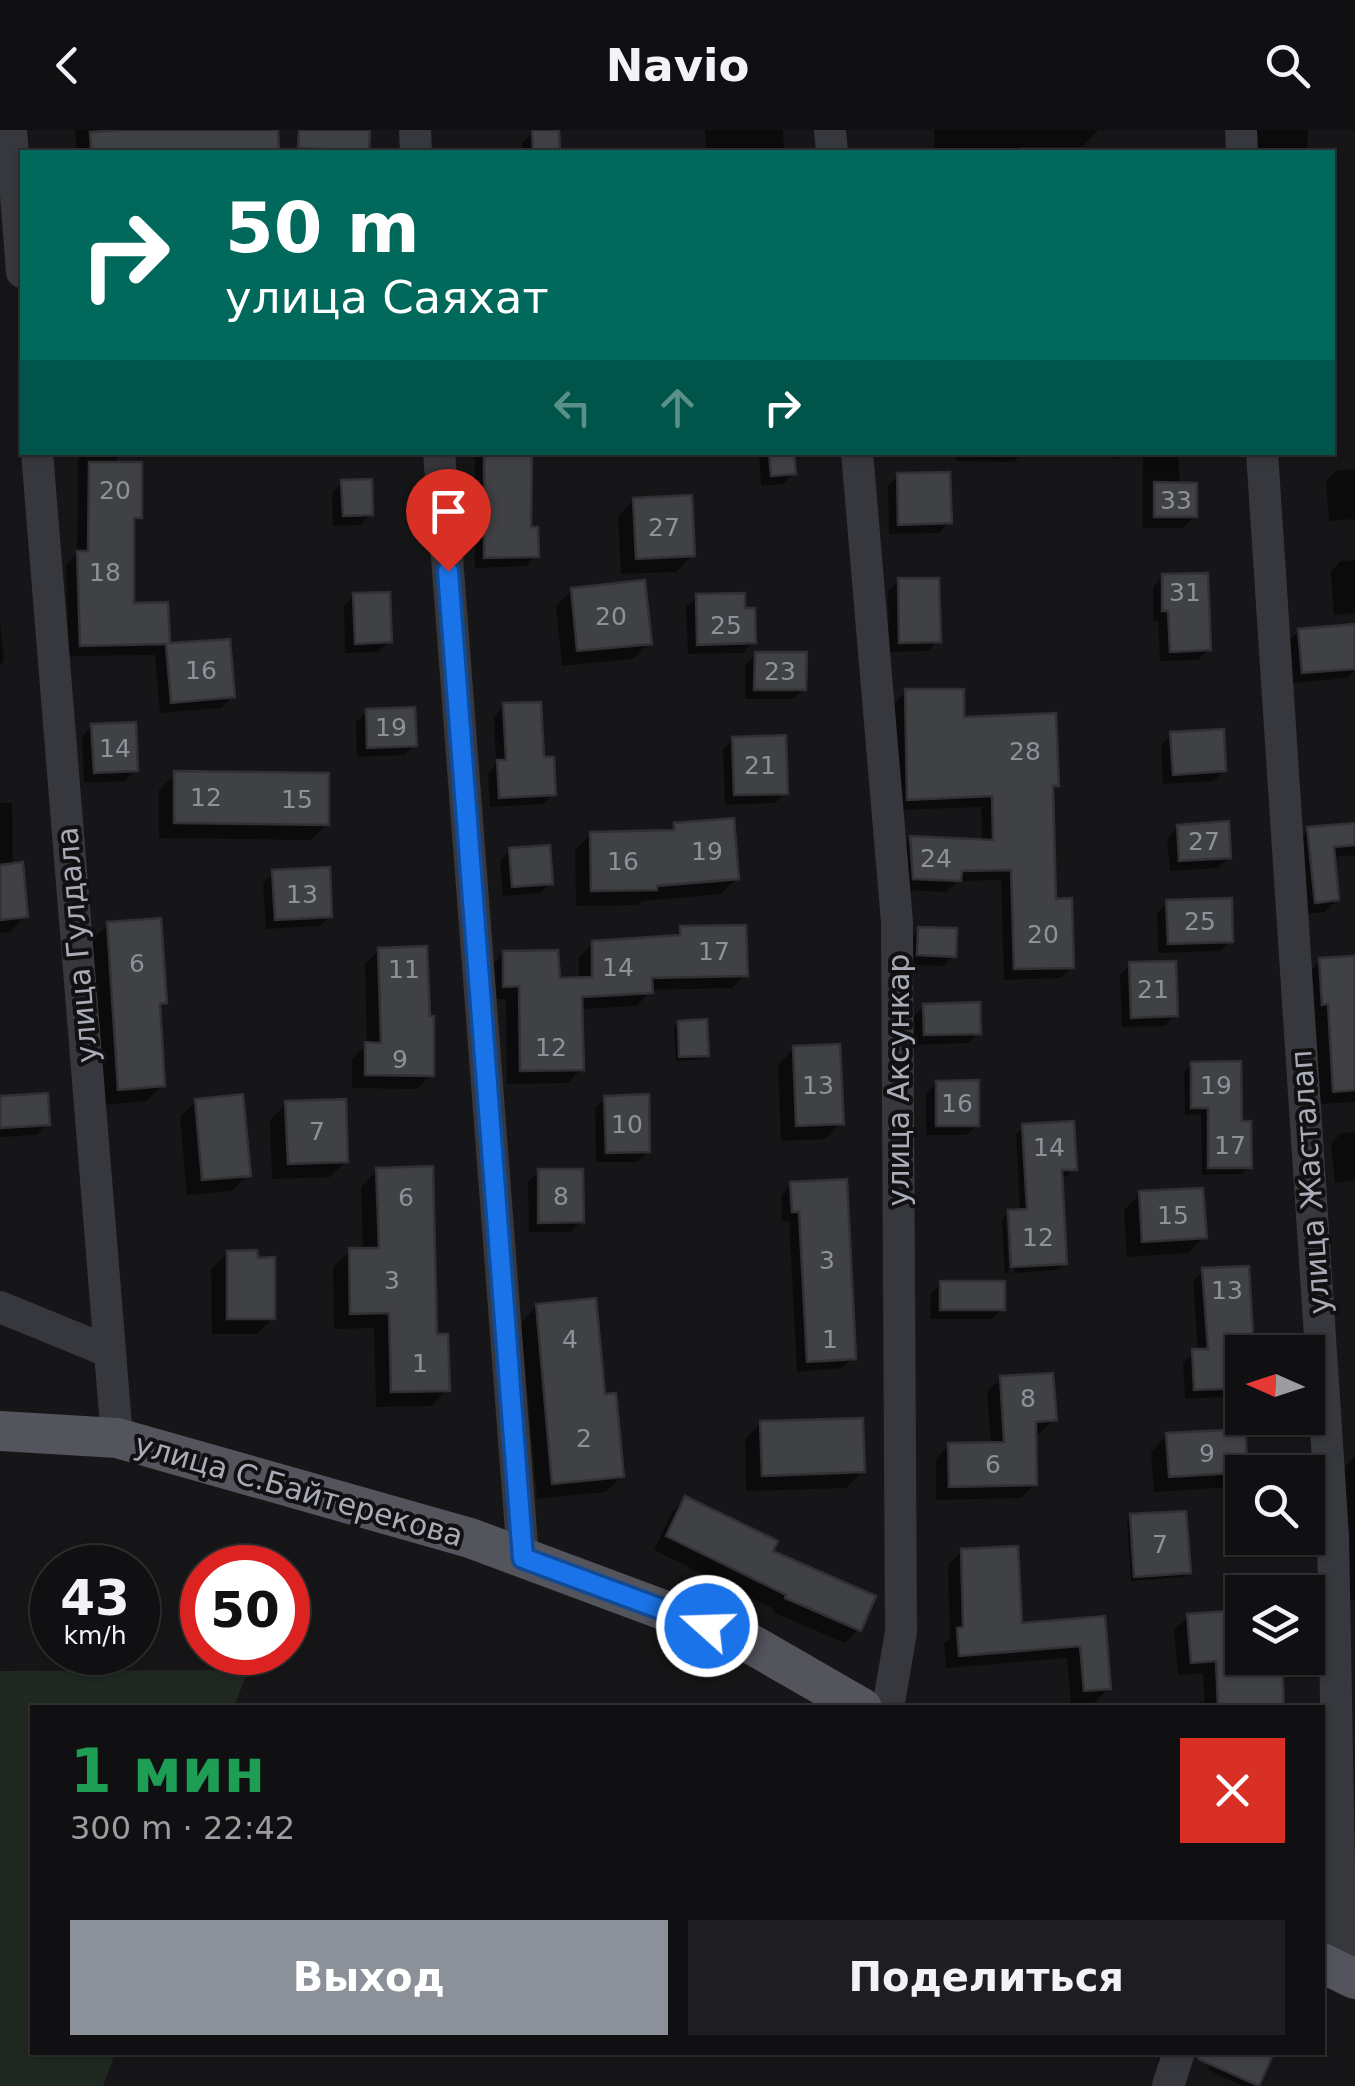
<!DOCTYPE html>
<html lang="ru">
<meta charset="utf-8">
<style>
body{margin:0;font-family:"DejaVu Sans",sans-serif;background:#1e1e20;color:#f1f3f6;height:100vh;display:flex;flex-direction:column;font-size:38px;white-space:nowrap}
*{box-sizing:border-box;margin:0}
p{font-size:32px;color:#9c9d9f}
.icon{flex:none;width:55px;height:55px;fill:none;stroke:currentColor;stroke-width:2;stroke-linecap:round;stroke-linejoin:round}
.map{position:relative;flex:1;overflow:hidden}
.drawer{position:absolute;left:30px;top:1575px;width:1295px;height:350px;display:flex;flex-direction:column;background:#101012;border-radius:0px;box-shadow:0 2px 8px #0004,0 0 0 2px #303032}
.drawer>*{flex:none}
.top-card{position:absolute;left:20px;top:20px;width:1315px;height:305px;border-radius:0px;box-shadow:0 2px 8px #0004,0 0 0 2px #303032;background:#00695c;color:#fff;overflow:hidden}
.needle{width:65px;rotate:273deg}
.tools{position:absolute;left:1225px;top:1205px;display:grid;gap:20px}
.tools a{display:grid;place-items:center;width:100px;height:100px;border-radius:0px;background:#101012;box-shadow:0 2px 8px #0004,0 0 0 2px #303032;font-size:50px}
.speed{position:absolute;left:30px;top:1415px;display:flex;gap:20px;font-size:50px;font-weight:700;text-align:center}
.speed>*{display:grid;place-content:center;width:130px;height:130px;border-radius:50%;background:#101012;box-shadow:0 2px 8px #0004,0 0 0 2px #303032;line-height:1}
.speed small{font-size:25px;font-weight:400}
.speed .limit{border:15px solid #d22;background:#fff;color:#111}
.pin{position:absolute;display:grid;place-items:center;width:85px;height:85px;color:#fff;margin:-102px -42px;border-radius:50% 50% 50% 0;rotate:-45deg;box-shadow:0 0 10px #0007}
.pin .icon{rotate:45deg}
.me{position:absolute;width:110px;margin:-55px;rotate:290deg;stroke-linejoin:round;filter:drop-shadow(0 0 8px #0008)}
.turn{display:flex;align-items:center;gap:35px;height:210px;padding:0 40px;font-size:45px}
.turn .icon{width:130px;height:130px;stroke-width:2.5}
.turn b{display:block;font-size:70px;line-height:85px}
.lanes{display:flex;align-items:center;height:95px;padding:0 40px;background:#0003;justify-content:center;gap:50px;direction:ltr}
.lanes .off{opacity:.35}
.round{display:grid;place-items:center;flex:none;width:105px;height:105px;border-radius:0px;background:#1e1e20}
.headline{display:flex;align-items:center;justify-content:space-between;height:170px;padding:0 40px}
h1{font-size:60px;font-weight:700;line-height:75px;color:#1e9e55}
.primary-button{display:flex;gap:20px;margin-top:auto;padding:20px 40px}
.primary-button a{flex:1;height:115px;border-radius:0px;background:#8c9099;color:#fff;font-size:40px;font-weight:700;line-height:115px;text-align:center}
.primary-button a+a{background:#1e1e20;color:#f1f3f6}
header{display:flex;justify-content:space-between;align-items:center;height:130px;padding:0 40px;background:#101012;font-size:45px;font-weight:700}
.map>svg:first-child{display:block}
</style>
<header><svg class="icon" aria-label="back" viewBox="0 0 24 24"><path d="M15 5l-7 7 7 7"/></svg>Navio<svg class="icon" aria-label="search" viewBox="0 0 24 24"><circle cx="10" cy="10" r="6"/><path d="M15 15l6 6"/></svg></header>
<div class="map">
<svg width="1355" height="1956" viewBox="0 0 1355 1956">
<rect width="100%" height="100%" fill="#161618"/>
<!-- green -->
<path fill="#202822" d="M 248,1540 L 234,1577 L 32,1578 L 32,1922 L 115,1923 L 103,1956 L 0,1956 L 0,1541 Z"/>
<!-- shadow -->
<path fill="#0007" d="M 75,0 L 119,0 L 119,3 L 276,0 L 277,22 L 77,22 Z
M 311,0 L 367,0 L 366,20 L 310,22 Z
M 705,0 L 783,0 L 784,22 L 706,22 Z
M 934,0 L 1097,0 L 1097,2 L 1082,17 L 1020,17 L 1020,22 L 935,22 Z
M 1254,0 L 1308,0 L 1307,21 L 1324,20 L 1324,22 L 1256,22 Z
M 556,1 L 558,22 L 523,22 L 522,13 L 533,3 Z
M 78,322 L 118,322 L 116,334 L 139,387 L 131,395 L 131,475 L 166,474 L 167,516 L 233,566 L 221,578 L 160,583 L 155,525 L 69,526 L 66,435 L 77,424 Z
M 475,322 L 529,322 L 528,399 L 536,426 L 526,436 L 475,438 Z
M 759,322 L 792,322 L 794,343 L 783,354 L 761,356 Z
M 956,322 L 1023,322 L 1014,332 L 956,331 Z
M 1111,322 L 1178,322 L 1180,355 L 1195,386 L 1183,398 L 1143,398 L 1143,326 L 1111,328 Z
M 1269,322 L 1312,322 L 1270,325 Z
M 1355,339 L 1355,389 L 1329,391 L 1326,351 L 1336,341 Z
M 898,346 L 949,392 L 939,403 L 889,404 L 888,356 Z
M 342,353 L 371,384 L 360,395 L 333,396 L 332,363 Z
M 634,370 L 692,426 L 676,442 L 621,444 L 618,386 Z
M 1355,430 L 1355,483 L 1334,485 L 1331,441 L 1341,431 Z
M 1163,446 L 1209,519 L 1198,530 L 1160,531 L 1158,491 L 1153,491 L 1153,457 Z
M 899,451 L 938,511 L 928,521 L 889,522 L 888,461 Z
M 572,460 L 649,513 L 633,529 L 562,536 L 556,476 Z
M 354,466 L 389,511 L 379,522 L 345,523 L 344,476 Z
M 697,467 L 743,480 L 753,512 L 743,523 L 688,524 L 686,477 Z
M 0,490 L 4,531 L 0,535 Z
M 1299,501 L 1355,511 L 1355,540 L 1347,548 L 1292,553 L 1288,511 Z
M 756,524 L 804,559 L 793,569 L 745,569 L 745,535 Z
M 906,562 L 962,590 L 1056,655 L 1051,660 L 1053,771 L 1072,837 L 1060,848 L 1004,850 L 1001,750 L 957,751 L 947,762 L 903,760 L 899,720 L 911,708 L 982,712 L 981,677 L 896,680 L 894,574 Z
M 504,576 L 541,630 L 554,664 L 543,674 L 490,677 L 488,643 L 496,635 L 494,586 Z
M 367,582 L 414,615 L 404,625 L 357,627 L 356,592 Z
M 92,596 L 136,640 L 125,651 L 84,653 L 82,607 Z
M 1171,605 L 1224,640 L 1214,651 L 1163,654 L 1161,615 Z
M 733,609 L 786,663 L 775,673 L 725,675 L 723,620 Z
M 175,644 L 327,694 L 311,710 L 159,708 L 159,660 Z
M 0,673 L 12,673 L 13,736 L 25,786 L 9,802 L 0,803 Z
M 1355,695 L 1355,725 L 1333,727 L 1337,769 L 1325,782 L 1304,784 L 1296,712 L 1308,700 Z
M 675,696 L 737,748 L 721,764 L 642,771 L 638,775 L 576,776 L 575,720 L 591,704 L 668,703 Z
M 1178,697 L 1229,727 L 1218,738 L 1170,741 L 1167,708 Z
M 510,720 L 551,753 L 540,763 L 503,766 L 500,731 Z
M 274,743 L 330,786 L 319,796 L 266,799 L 263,753 Z
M 1168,772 L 1231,811 L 1220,821 L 1158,823 L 1157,783 Z
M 109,794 L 164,872 L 157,879 L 163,955 L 146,971 L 103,975 L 92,810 Z
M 681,799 L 745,845 L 732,858 L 651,860 L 637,876 L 580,879 L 581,939 L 568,953 L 507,954 L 506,869 L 491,869 L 490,837 L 504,823 L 558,851 L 579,850 L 579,827 L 593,814 L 672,808 Z
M 920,799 L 953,826 L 943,836 L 908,835 L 909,810 Z
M 379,820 L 431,945 L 417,959 L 352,958 L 352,929 L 367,914 L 365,834 Z
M 1355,829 L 1355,972 L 1320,974 L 1306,845 L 1320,831 Z
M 1130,835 L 1175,885 L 1165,896 L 1122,897 L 1120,845 Z
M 924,876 L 978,903 L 968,913 L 914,915 L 913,887 Z
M 679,893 L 706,925 L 702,929 L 676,931 L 674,898 Z
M 794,919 L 841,993 L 825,1009 L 781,1011 L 778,935 Z
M 1192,935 L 1240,993 L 1249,1037 L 1242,1044 L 1202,1045 L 1201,984 L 1185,985 L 1184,942 Z
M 937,953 L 977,995 L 966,1005 L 926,1005 L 926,964 Z
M 0,968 L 48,994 L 37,1005 L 0,1007 Z
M 606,968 L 648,1021 L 637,1032 L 596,1032 L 595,978 Z
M 196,971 L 248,1045 L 232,1061 L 187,1065 L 180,987 Z
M 286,974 L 346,1031 L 330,1047 L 272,1049 L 270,990 Z
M 1024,997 L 1074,1039 L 1067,1046 L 1060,1046 L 1065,1133 L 1057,1140 L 1014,1143 L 1011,1085 L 1006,1085 L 1020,1082 L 1016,1004 Z
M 1355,1002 L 1355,1050 L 1335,1053 L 1331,1014 L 1341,1003 Z
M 378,1040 L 435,1207 L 447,1260 L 431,1276 L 376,1277 L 374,1198 L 334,1199 L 333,1137 L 350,1121 L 363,1120 L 361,1057 Z
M 539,1042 L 581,1091 L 571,1102 L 529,1102 L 528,1052 Z
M 791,1054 L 853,1228 L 842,1238 L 797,1242 L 789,1091 L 782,1091 L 781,1065 Z
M 1140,1064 L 1204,1107 L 1188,1123 L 1127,1127 L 1124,1080 Z
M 1006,1085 L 1009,1143 L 1005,1143 L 1002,1089 Z
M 228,1123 L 273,1188 L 257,1204 L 212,1204 L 211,1139 Z
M 1246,1138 L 1252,1222 L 1242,1222 L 1242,1266 L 1185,1269 L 1183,1232 L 1198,1222 L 1193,1151 L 1203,1141 Z
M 941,1153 L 1002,1179 L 992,1189 L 930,1189 L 931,1164 Z
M 537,1176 L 603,1266 L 622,1346 L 606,1362 L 537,1369 L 521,1193 Z
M 1001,1249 L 1054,1289 L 1040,1303 L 1034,1304 L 1035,1354 L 1021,1368 L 936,1370 L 936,1329 L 949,1315 L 991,1314 L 987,1262 Z
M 761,1293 L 862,1341 L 846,1358 L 746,1361 L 745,1309 Z
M 1167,1306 L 1245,1341 L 1229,1357 L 1154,1362 L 1151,1322 Z
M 1355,1326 L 1355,1470 L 1347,1470 L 1345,1336 Z
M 685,1369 L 770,1422 L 859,1499 L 845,1513 L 773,1482 L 774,1479 L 654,1420 L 672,1382 Z
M 1131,1387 L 1188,1442 L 1184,1447 L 1131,1451 L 1127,1391 Z
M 962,1421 L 1019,1495 L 1103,1488 L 1109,1558 L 1095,1572 L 1071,1574 L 1067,1528 L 946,1538 L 944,1514 L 950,1508 L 948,1435 Z
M 1242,1482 L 1242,1528 L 1273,1528 L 1276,1562 L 1282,1578 L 1205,1578 L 1203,1543 L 1178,1545 L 1174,1500 L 1188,1487 Z
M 1215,1922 L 1271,1922 L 1256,1956 L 1243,1956 L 1208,1940 Z"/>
<!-- building -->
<path fill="#404145" stroke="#313034" stroke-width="2.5" d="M 122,0 L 278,0 L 279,22 L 91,22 L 90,2 Z
M 299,0 L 370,0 L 369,21 L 298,18 Z
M 532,0 L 559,0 L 560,22 L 533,22 Z
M 484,322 L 532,322 L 531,397 L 538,397 L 539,427 L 484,428 Z
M 769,322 L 794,322 L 796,344 L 771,346 Z
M 89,332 L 142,332 L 142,388 L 134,388 L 134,473 L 168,472 L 170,513 L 230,509 L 235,567 L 171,573 L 166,514 L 80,516 L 77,421 L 88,421 Z
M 950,342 L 952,393 L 898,395 L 897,343 Z
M 372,349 L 373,385 L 343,386 L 341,350 Z
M 1154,352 L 1197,353 L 1197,387 L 1154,387 Z
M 692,365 L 695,426 L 636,429 L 633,368 Z
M 1208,443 L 1211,520 L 1170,522 L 1168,481 L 1162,481 L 1162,444 Z
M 898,448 L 939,448 L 941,512 L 899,513 Z
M 645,450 L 652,514 L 577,521 L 571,458 Z
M 390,462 L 392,512 L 355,514 L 353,463 Z
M 745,463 L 745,478 L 755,478 L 756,513 L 697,515 L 696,464 Z
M 1355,494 L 1355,539 L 1302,543 L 1298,499 Z
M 755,522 L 807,522 L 806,560 L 754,560 Z
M 905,559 L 964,559 L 964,587 L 1056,583 L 1059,656 L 1053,656 L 1056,769 L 1072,768 L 1074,838 L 1014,839 L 1011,740 L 962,741 L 961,751 L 913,749 L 910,706 L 993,710 L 992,666 L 907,670 Z
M 541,572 L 544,627 L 554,627 L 556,665 L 499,668 L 497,630 L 506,630 L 503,573 Z
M 415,577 L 417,616 L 367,618 L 366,579 Z
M 136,592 L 138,641 L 94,643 L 91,594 Z
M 1224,599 L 1226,641 L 1173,645 L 1170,602 Z
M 786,605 L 788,664 L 734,665 L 732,607 Z
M 174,641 L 329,643 L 329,695 L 174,693 Z
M 734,688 L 739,749 L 657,756 L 657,760 L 591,761 L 590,702 L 674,700 L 674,693 Z
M 1229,691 L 1231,728 L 1179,731 L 1177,695 Z
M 1355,693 L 1355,715 L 1334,717 L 1339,770 L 1315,773 L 1307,697 Z
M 550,715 L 553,754 L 512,757 L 509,718 Z
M 23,732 L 28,787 L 0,790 L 0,735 Z
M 330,737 L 332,787 L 275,790 L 272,740 Z
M 1232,768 L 1233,812 L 1168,814 L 1166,770 Z
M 161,788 L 167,873 L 160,874 L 165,956 L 118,960 L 107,792 Z
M 746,795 L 748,846 L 652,848 L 653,863 L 582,867 L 584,940 L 520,941 L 519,856 L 503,857 L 503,821 L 558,820 L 560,848 L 592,847 L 592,811 L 680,805 L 680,796 Z
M 918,797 L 957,798 L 956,827 L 917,825 Z
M 427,816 L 430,886 L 434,886 L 434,946 L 365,945 L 365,912 L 381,913 L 378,818 Z
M 1355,826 L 1355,960 L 1333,962 L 1328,874 L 1322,875 L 1319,828 Z
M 1176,831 L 1178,886 L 1131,888 L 1129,832 Z
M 980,872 L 981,904 L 924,905 L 923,874 Z
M 707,889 L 709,926 L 679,927 L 678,891 Z
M 840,914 L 844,994 L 796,996 L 793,916 Z
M 1241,931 L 1242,991 L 1251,991 L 1252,1038 L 1208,1038 L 1208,978 L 1191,978 L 1191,932 Z
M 979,950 L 979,996 L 936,996 L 936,951 Z
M 48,963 L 50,995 L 0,998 L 0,966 Z
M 243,964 L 251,1046 L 202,1050 L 195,969 Z
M 649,964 L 650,1022 L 606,1023 L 604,966 Z
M 346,969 L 348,1032 L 288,1034 L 285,971 Z
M 1074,991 L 1077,1040 L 1062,1040 L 1067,1134 L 1011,1137 L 1008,1080 L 1027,1079 L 1022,994 Z
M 433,1036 L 437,1204 L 448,1204 L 450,1261 L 391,1262 L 389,1183 L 350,1184 L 349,1118 L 379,1118 L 376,1038 Z
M 538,1039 L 583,1039 L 584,1092 L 538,1093 Z
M 847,1049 L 856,1229 L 807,1232 L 799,1082 L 792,1082 L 790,1052 Z
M 1203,1058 L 1207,1108 L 1142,1112 L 1139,1061 Z
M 257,1120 L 258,1128 L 275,1127 L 275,1189 L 227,1189 L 227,1121 Z
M 1249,1136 L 1254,1222 L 1242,1222 L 1242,1258 L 1194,1260 L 1192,1219 L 1208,1219 L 1202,1138 Z
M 940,1151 L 1005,1151 L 1005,1180 L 940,1180 Z
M 596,1168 L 605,1264 L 616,1263 L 624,1347 L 552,1354 L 536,1174 Z
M 1053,1243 L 1057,1290 L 1036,1292 L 1037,1355 L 949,1357 L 948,1313 L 1004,1312 L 1000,1246 Z
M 863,1288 L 865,1342 L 762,1346 L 760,1291 Z
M 1245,1299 L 1248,1342 L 1169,1347 L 1166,1303 Z
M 685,1366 L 778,1411 L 773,1421 L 876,1466 L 861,1501 L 785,1468 L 786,1465 L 666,1406 Z
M 1186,1381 L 1191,1443 L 1134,1447 L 1130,1384 Z
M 1018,1416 L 1022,1493 L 1105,1486 L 1111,1559 L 1084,1561 L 1080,1516 L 959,1526 L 957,1498 L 963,1497 L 961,1419 Z
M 1242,1480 L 1242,1528 L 1282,1528 L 1284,1578 L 1218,1578 L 1216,1531 L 1191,1533 L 1187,1484 Z
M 1198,1922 L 1274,1922 L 1259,1956 L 1198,1929 Z"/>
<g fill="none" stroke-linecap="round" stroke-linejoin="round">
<!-- minor -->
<path stroke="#37383d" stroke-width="32" d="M 11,0 L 22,142
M 415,0 L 416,22
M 830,0 L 832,22
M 1241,0 L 1242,22
M 37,322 L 117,1308
M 439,322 L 523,1428
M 857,322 L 897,792 L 901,1502 L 888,1578
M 1262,322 L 1333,1406 L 1341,1843
M 0,1177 L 110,1222
M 1168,1956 L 1179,1922"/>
<!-- major -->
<path stroke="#53545c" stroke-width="40" d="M 0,1301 L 117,1308 L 470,1408 L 744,1510 L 862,1578
M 1322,1833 L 1355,1849"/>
</g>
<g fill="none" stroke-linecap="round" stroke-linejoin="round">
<defs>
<path id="route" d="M 448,441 L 523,1428 L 707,1496"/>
</defs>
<!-- route casing -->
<use href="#route" stroke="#114b97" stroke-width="25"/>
<!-- route -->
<use href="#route" stroke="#1a73e8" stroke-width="18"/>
</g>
<g text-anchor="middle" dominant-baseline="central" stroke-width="8" stroke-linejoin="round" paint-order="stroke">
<!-- number labels -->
<g font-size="25" fill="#8f919a">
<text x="115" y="360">20</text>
<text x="1176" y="370">33</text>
<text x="664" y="397">27</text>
<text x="105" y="442">18</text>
<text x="1185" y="462">31</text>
<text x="611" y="486">20</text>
<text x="726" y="495">25</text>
<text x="201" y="540">16</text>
<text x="780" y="541">23</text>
<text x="391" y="597">19</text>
<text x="115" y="618">14</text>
<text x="1025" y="621">28</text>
<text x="760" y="635">21</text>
<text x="206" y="667">12</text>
<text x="297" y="669">15</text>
<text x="1204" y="711">27</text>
<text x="707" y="721">19</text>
<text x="936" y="728">24</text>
<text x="623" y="731">16</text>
<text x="302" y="764">13</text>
<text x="1200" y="791">25</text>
<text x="1043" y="804">20</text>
<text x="714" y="821">17</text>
<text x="137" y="833">6</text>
<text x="618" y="837">14</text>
<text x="404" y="839">11</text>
<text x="1153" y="859">21</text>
<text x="551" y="917">12</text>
<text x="400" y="929">9</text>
<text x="818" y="955">13</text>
<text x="1216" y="955">19</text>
<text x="957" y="973">16</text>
<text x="627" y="994">10</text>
<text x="317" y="1001">7</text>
<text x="1230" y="1015">17</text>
<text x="1049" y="1017">14</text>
<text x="561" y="1066">8</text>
<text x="406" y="1067">6</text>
<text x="1173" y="1085">15</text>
<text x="1038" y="1107">12</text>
<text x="827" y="1130">3</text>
<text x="392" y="1150">3</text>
<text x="1227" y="1160">13</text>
<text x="570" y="1209">4</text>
<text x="830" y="1209">1</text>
<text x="420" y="1233">1</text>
<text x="1028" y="1268">8</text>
<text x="584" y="1308">2</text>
<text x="1207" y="1323">9</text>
<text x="993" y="1334">6</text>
<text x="1160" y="1414">7</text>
</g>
<!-- street labels -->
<g font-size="30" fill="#a9acb7" stroke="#111113">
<text transform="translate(77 815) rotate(-95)">улица Гулдала</text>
<text transform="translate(898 950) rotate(-90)">улица Аксункар</text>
<text transform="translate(1310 1052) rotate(-94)">улица Жасталап</text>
<text transform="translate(299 1360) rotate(16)">улица С.Байтерекова</text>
</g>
</g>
</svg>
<div class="tools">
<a><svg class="needle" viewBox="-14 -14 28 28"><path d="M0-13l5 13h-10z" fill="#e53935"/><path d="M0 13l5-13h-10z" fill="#9c9d9f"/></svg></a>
<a><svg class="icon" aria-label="search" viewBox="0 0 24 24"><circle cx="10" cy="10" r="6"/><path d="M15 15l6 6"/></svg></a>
<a><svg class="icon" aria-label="layers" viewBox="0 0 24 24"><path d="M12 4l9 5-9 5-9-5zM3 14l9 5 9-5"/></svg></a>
</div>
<div class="speed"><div>43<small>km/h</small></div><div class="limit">50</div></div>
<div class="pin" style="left:448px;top:441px;background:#d93025"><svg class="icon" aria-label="arrive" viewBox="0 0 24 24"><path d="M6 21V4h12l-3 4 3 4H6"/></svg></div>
<svg class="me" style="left:707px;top:1496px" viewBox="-20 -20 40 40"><circle r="17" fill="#1a73e8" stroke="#fff" stroke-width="3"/><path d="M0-11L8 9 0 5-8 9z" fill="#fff"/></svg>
<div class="top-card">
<div class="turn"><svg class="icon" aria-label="right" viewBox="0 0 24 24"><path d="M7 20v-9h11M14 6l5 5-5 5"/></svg><div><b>50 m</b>улица Саяхат</div></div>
<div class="lanes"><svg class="icon off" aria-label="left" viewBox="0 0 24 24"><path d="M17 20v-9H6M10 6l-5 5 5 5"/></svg><svg class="icon off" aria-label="ahead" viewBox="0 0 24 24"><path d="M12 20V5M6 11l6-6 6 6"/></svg><svg class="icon" aria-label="right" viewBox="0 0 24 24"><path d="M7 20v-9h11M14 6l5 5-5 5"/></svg></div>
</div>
<section class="drawer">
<div class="headline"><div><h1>1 мин</h1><p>300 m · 22:42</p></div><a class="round" style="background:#d93025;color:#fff"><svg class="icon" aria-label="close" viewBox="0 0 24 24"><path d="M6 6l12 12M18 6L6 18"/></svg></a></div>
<div class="primary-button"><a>Выход</a><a>Поделиться</a></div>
</section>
</div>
